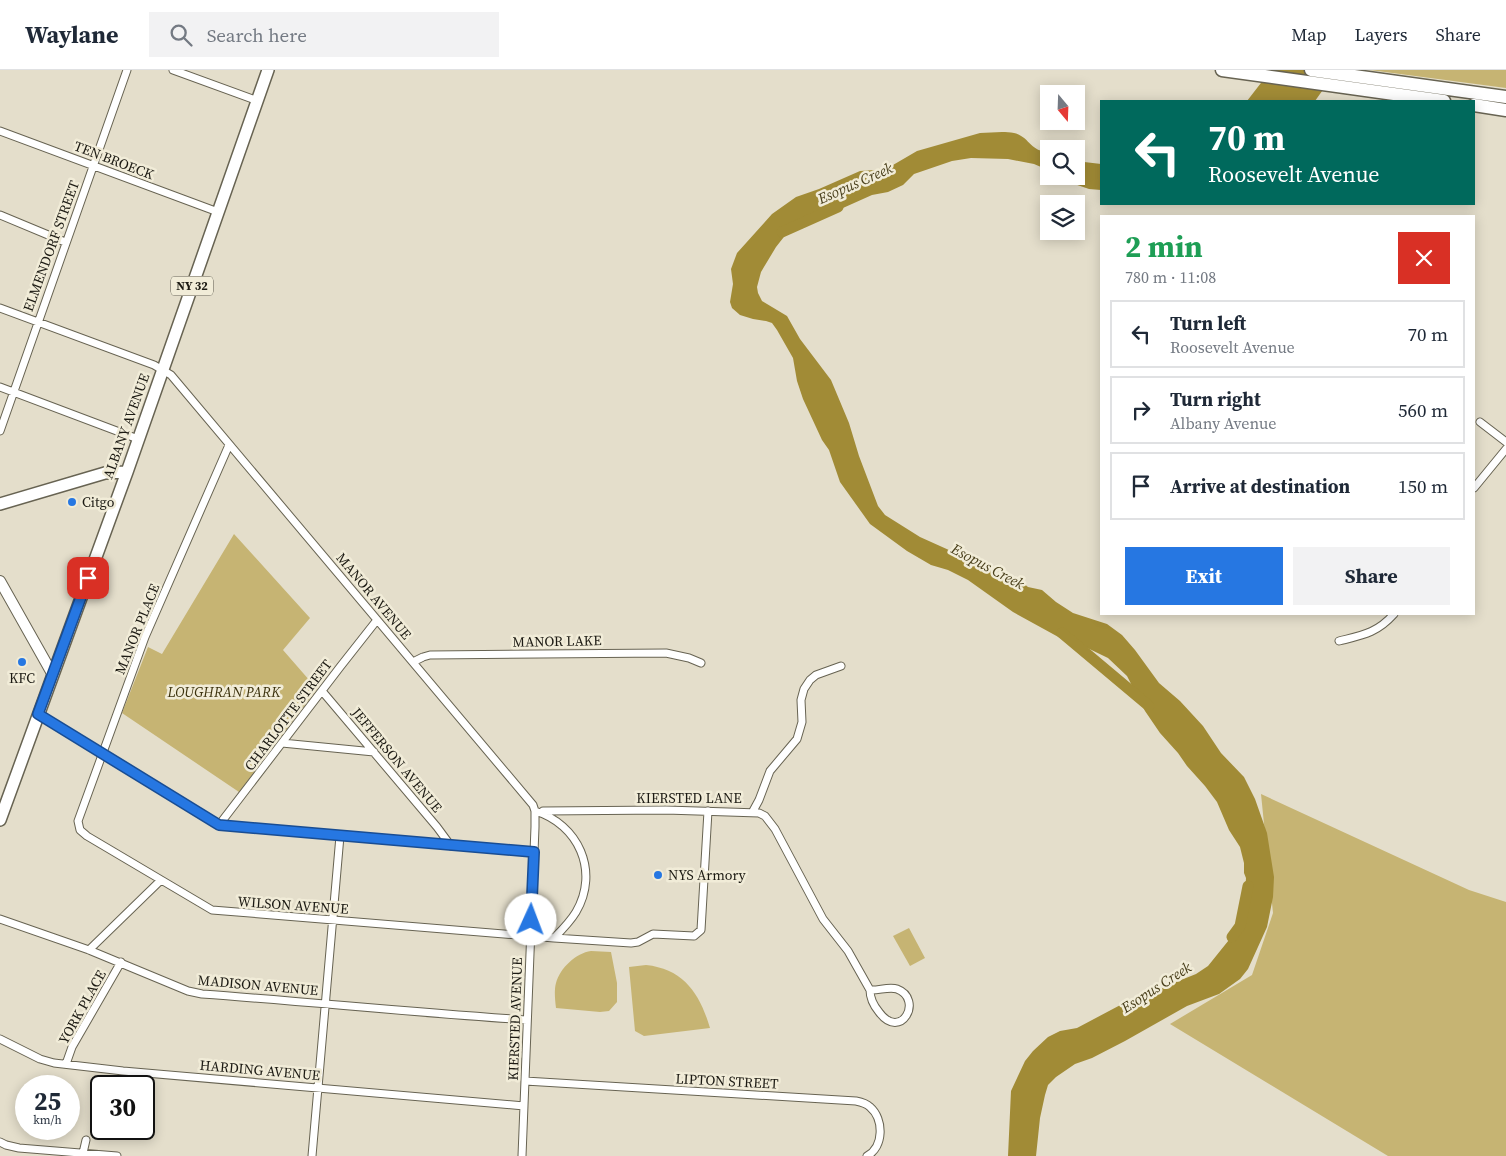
<!DOCTYPE html>
<meta charset="utf-8">
<style>
body{margin:0;font-family:"Source Serif 4",serif;background:#f2f2f3;color:#1f2937;height:100vh;display:flex;flex-direction:column;font-size:19px;white-space:nowrap}
*{box-sizing:border-box;margin:0}
p{font-size:16px;color:#747a83}
.icon{flex:none;width:28px;height:28px;fill:none;stroke:currentColor;stroke-width:2;stroke-linecap:round;stroke-linejoin:round}
.map{position:relative;flex:1;overflow:hidden}
.drawer{position:absolute;left:1100px;top:145px;width:375px;height:400px;display:flex;flex-direction:column;background:#fff;border-radius:0px;box-shadow:0 2px 12px #0003}
.drawer>*{flex:none}
.banner{position:absolute;left:1100px;top:30px;width:375px;height:105px;border-radius:0px;box-shadow:0 2px 12px #0003;background:#00695c;color:#fff;overflow:hidden}
.needle{width:32px;rotate:161deg}
.tools{position:absolute;left:1040px;top:15px;display:grid;gap:10px}
.tools a{display:grid;place-items:center;width:45px;height:45px;border-radius:0px;background:#fff;box-shadow:0 2px 12px #0003;font-size:25px}
.speed{position:absolute;left:15px;top:1005px;display:flex;gap:10px;font-size:25px;font-weight:700;text-align:center}
.speed>*{display:grid;place-content:center;width:65px;height:65px;border-radius:50%;background:#fff;box-shadow:0 2px 12px #0003;line-height:1}
.speed small{font-size:12px;font-weight:400}
.speed .limit{border:2px solid #111;border-radius:8px;background:#fff;color:#111}
.pin{position:absolute;display:grid;place-items:center;width:42px;height:42px;color:#fff;margin:-21px;border-radius:10px;box-shadow:0 2px 8px #0006}
.me{position:absolute;width:55px;margin:-28px;rotate:2deg;stroke-linejoin:round;filter:drop-shadow(0 0 4px #0008)}
.turn{display:flex;align-items:center;gap:18px;height:105px;padding:0 25px;font-size:22px}
.turn .icon{width:65px;height:65px;stroke-width:2.5}
.turn b{display:block;font-size:35px;line-height:42px}
.round{display:grid;place-items:center;flex:none;width:52px;height:52px;border-radius:0px;background:#f2f2f3}
.summary{display:flex;align-items:center;justify-content:space-between;height:85px;padding:0 25px}
h1{font-size:30px;font-weight:700;line-height:38px;color:#1e9e55}
.action{display:flex;gap:10px;margin-top:auto;padding:10px 25px}
.action a{flex:1;height:58px;border-radius:0px;background:#2677e2;color:#fff;font-size:20px;font-weight:700;line-height:58px;text-align:center}
.action a+a{background:#f2f2f3;color:#1f2937}
ul{padding:0;list-style:none}
li{display:flex;align-items:center;gap:15px;height:68px;margin:0 10px 8px;padding:0 15px;border:2px solid #e0e1e3;border-radius:0px}
li div{flex:1}
li b{display:block;font-size:19px}
li em{font-style:normal}
header{display:flex;align-items:center;gap:30px;box-sizing:border-box;height:70px;padding:0 25px;background:#fff;border-bottom:1px solid #e0e1e3}
header strong{font-size:24px}
nav{display:flex;gap:28px;margin-inline-start:auto;font-size:18px}
.search{width:350px;height:45px;background:#f2f2f3;display:flex;align-items:center;gap:12px;box-sizing:border-box;padding:0 18px;border-radius:0px;color:#747a83;font-size:19px}
.map>svg:first-child{display:block}
</style>
<header>
<strong>Waylane</strong>
<div class="search"><svg class="icon" aria-label="search" viewBox="0 0 24 24"><circle cx="10" cy="10" r="6"/><path d="M15 15l6 6"/></svg>Search here</div>
<nav><a>Map</a><a>Layers</a><a>Share</a></nav>
</header>
<div class="map">
<svg width="1506" height="1086" viewBox="0 0 1506 1086">
<rect width="100%" height="100%" fill="#e4decb"/>
<!-- green -->
<path fill="#c6b473" d="M 1370,0 L 1506,0 L 1506,18 Z
M 234,464 L 310,548 L 283,580 L 317,619 L 239,722 L 122,643 L 148,577 L 162,584 Z
M 1261,724 L 1469,820 L 1506,832 L 1506,1086 L 1388,1086 L 1170,954 L 1252,905 L 1273,843 Z
M 909,858 L 925,888 L 910,896 L 893,866 Z
M 591,881 L 611,882 L 617,913 L 617,932 L 609,941 L 600,942 L 556,938 C 555,930 554,920 556,913 C 560,898 576,883 591,881 Z
M 646,895 C 684,899 700,924 710,958 L 644,966 L 635,961 L 629,897 Z"/>
<!-- water -->
<path fill="#a18b36" d="M 1271,0 L 1337,0 L 1315,31 L 1247,31 Z
M 1002,62 C 1006,62 1010,62 1014,63 C 1030,67 1030,82 1049,82 L 1049,105 L 1042,100 L 1041,97 L 1034,94 L 1008,89 L 971,88 L 952,91 L 914,104 L 903,115 L 888,122 L 872,125 L 834,142 L 821,143 L 808,147 L 799,152 L 787,163 L 776,177 L 761,202 L 757,217 L 758,223 L 762,231 L 787,246 L 800,269 L 831,310 L 849,353 L 859,386 L 878,436 L 885,445 L 920,467 L 980,494 L 1004,508 L 1023,513 L 1028,517 L 1042,520 L 1056,532 L 1073,543 L 1107,554 L 1122,565 L 1135,580 L 1159,613 L 1180,631 L 1203,656 L 1221,683 L 1244,707 L 1255,729 L 1267,763 L 1274,807 L 1273,827 L 1267,857 L 1248,899 L 1240,909 L 1219,924 L 1187,936 L 1125,971 L 1092,988 L 1075,994 L 1056,1007 L 1048,1015 L 1045,1025 L 1040,1048 L 1036,1086 L 1008,1086 L 1011,1021 L 1025,991 L 1033,981 L 1048,967 L 1060,961 L 1077,958 L 1126,932 L 1196,904 L 1208,896 L 1241,855 L 1244,840 L 1246,808 L 1244,803 L 1244,793 L 1240,777 L 1229,760 L 1217,732 L 1205,716 L 1187,696 L 1178,683 L 1160,663 L 1145,641 L 1127,606 L 1108,588 L 1077,573 L 1062,569 L 1013,542 L 968,510 L 948,500 L 931,495 L 907,481 L 870,454 L 840,412 L 829,380 L 822,370 L 803,329 L 797,311 L 793,288 L 777,260 L 772,253 L 766,251 L 753,249 L 740,245 L 732,238 L 730,232 L 733,214 L 731,199 L 737,183 L 772,144 L 796,127 L 819,119 L 860,101 L 875,100 L 893,95 L 917,81 L 980,63 Z
M 1076,91 L 1101,94 L 1101,120 L 1089,119 L 1051,106 L 1076,106 Z"/>
<g fill="none" stroke-linecap="round" stroke-linejoin="round">
<!-- river -->
<path stroke="#a18b36" stroke-width="11" d="M 782,162 L 838,137
M 1062,563 L 1149,636
M 1232,867 L 1240,856 L 1248,816"/>
<defs>
<path id="street" d="M 173,0 L 258,31
M 0,61 L 218,142
M 0,145 L 65,172
M 0,238 L 154,295 L 171,305 L 533,735 L 535,741 L 535,757 L 522,1086
M 0,317 L 138,369
M 1480,352 L 1506,372
M 0,361 L 127,0
M 229,375 L 145,567 L 78,751 L 80,760 L 87,766 L 212,840 L 554,868 C 562,860 570,852 576,842 C 600,801 578,754 535,741
M 1474,418 L 1506,379
M 1339,571 C 1363,565 1377,563 1394,544
M 413,592 L 423,587 L 430,585 L 666,583 L 689,588 L 701,593
M 322,621 L 437,757 L 451,776
M 38,644 L 219,755 L 534,782
M 282,673 L 374,682
M 543,741 L 666,740 L 759,743 L 765,746 L 775,759 L 823,849 L 848,881 L 870,920 C 878,921 889,916 897,919 C 924,929 901,972 879,942 C 874,936 870,928 870,920
M 753,741 L 759,730 L 770,701 L 797,669 L 802,652 L 801,630 L 804,619 L 810,610 L 816,605 L 841,596
M 219,755 L 340,597 L 377,550
M 0,849 L 89,880 L 188,921 L 202,924 C 311,932 419,943 527,950
M 554,868 L 631,873 L 638,872 L 653,864 L 694,866 L 701,860 L 708,741
M 89,880 L 161,810
M 0,969 L 40,989 L 54,993 L 123,1001 L 524,1036
M 66,994 L 72,977 L 121,892
M 525,1011 L 856,1031 C 861,1032 867,1034 870,1037 C 884,1049 884,1077 867,1086
M 0,1072 L 6,1075 L 19,1078 L 117,1086
M 83,1083 L 86,1070
M 312,1086 L 340,766"/>
<path id="secondary" d="M 0,511 L 53,605"/>
<path id="primary" d="M 0,434 L 105,403 L 127,402
M 0,750 L 127,402 L 268,0"/>
<path id="highway" d="M 1222,0 L 1444,31
M 1311,0 L 1506,27
M 1474,35 L 1506,40"/>
</defs>
<!-- street casing -->
<use href="#street" stroke="#676352" stroke-width="9"/>
<!-- secondary casing -->
<use href="#secondary" stroke="#676352" stroke-width="12"/>
<!-- primary casing -->
<use href="#primary" stroke="#676352" stroke-width="14"/>
<!-- highway casing -->
<use href="#highway" stroke="#676352" stroke-width="15"/>
<!-- street -->
<use href="#street" stroke="#fff" stroke-width="7"/>
<!-- secondary -->
<use href="#secondary" stroke="#fff" stroke-width="10"/>
<!-- primary -->
<use href="#primary" stroke="#fff" stroke-width="11"/>
<!-- highway -->
<use href="#highway" stroke="#fff" stroke-width="12"/>
</g>
<g fill="none" stroke-linecap="round" stroke-linejoin="round">
<defs>
<path id="route" d="M 88,508 L 38,644 L 219,755 L 534,782 L 531,850"/>
</defs>
<!-- route casing -->
<use href="#route" stroke="#194d93" stroke-width="12"/>
<!-- route -->
<use href="#route" stroke="#2677e2" stroke-width="9"/>
</g>
<!-- markers -->
<g fill="#2677e2" stroke="#f1ecd8" stroke-width="2">
<circle cx="72" cy="432" r="5"/>
<circle cx="22" cy="592" r="5"/>
<circle cx="658" cy="805" r="5"/>
</g>
<g text-anchor="middle" dominant-baseline="central" stroke-width="5" stroke-linejoin="round" paint-order="stroke">
<!-- shield labels -->
<rect fill="#f1ecd8" stroke="#5c594e" stroke-width="1" x="171" y="206.5" width="42" height="19" rx="4"/>
<g font-size="12" font-weight="bold" fill="#1c1a13">
<text x="192" y="216">NY 32</text>
</g>
<!-- street labels -->
<g font-size="14" fill="#1c1a13" stroke="#f1ecd8">
<text transform="translate(114 90) rotate(21)">TEN BROECK</text>
<text transform="translate(51 176) rotate(-70)">ELMENDORF STREET</text>
<text transform="translate(126 356) rotate(-70)">ALBANY AVENUE</text>
<text transform="translate(374 526) rotate(50)">MANOR AVENUE</text>
<text transform="translate(137 559) rotate(-68)">MANOR PLACE</text>
<text transform="translate(557 571) rotate(-1)">MANOR LAKE</text>
<text transform="translate(288 645) rotate(-53)">CHARLOTTE STREET</text>
<text transform="translate(397 690) rotate(50)">JEFFERSON AVENUE</text>
<text x="689" y="728">KIERSTED LANE</text>
<text transform="translate(293 835) rotate(4)">WILSON AVENUE</text>
<text transform="translate(258 915) rotate(5)">MADISON AVENUE</text>
<text transform="translate(82 937) rotate(-61)">YORK PLACE</text>
<text transform="translate(515 949) rotate(-88)">KIERSTED AVENUE</text>
<text transform="translate(260 1000) rotate(5)">HARDING AVENUE</text>
<text transform="translate(727 1011) rotate(3)">LIPTON STREET</text>
</g>
<!-- poi labels -->
<g font-size="14" fill="#1c1a13" stroke="#f1ecd8" text-anchor="start">
<text x="82" y="432">Citgo</text>
<text x="22" y="608" text-anchor="middle">KFC</text>
<text x="668" y="805">NYS Armory</text>
</g>
<!-- park labels -->
<g font-size="14" font-style="italic" fill="#3b310c" stroke="#f1ecd8">
<text x="224" y="622">LOUGHRAN PARK</text>
</g>
<!-- water labels -->
<g font-size="15" font-style="italic" fill="#483e1a" stroke="#f1ecd8">
<text transform="translate(855 113) rotate(-24)">Esopus Creek</text>
<text transform="translate(988 496) rotate(28)">Esopus Creek</text>
<text transform="translate(1156 917) rotate(-33)">Esopus Creek</text>
</g>
</g>
</svg>
<div class="tools">
<a><svg class="needle" viewBox="-14 -14 28 28"><path d="M0-13l5 13h-10z" fill="#e53935"/><path d="M0 13l5-13h-10z" fill="#747a83"/></svg></a>
<a><svg class="icon" aria-label="search" viewBox="0 0 24 24"><circle cx="10" cy="10" r="6"/><path d="M15 15l6 6"/></svg></a>
<a><svg class="icon" aria-label="layers" viewBox="0 0 24 24"><path d="M12 4l9 5-9 5-9-5zM3 14l9 5 9-5"/></svg></a>
</div>
<div class="speed"><div>25<small>km/h</small></div><div class="limit">30</div></div>
<div class="pin" style="left:88px;top:508px;background:#d93025"><svg class="icon" aria-label="arrive" viewBox="0 0 24 24"><path d="M6 21V4h12l-3 4 3 4H6"/></svg></div>
<svg class="me" style="left:531px;top:850px" viewBox="-20 -20 40 40"><circle r="19" fill="#fff"/><path d="M0-13L10 11 0 6-10 11z" fill="#2677e2"/></svg>
<div class="banner">
<div class="turn"><svg class="icon" aria-label="left" viewBox="0 0 24 24"><path d="M17 20v-9H6M10 6l-5 5 5 5"/></svg><div><b>70 m</b>Roosevelt Avenue</div></div>
</div>
<section class="drawer">
<div class="summary"><div><h1>2 min</h1><p>780 m · 11:08</p></div><a class="round" style="background:#d93025;color:#fff"><svg class="icon" aria-label="close" viewBox="0 0 24 24"><path d="M6 6l12 12M18 6L6 18"/></svg></a></div>
<ul>
<li><svg class="icon" aria-label="left" viewBox="0 0 24 24"><path d="M17 20v-9H6M10 6l-5 5 5 5"/></svg><div><b>Turn left</b><p>Roosevelt Avenue</p></div><em>70 m</em></li>
<li><svg class="icon" aria-label="right" viewBox="0 0 24 24"><path d="M7 20v-9h11M14 6l5 5-5 5"/></svg><div><b>Turn right</b><p>Albany Avenue</p></div><em>560 m</em></li>
<li><svg class="icon" aria-label="arrive" viewBox="0 0 24 24"><path d="M6 21V4h12l-3 4 3 4H6"/></svg><div><b>Arrive at destination</b></div><em>150 m</em></li>
</ul>
<div class="action"><a>Exit</a><a>Share</a></div>
</section>
</div>
